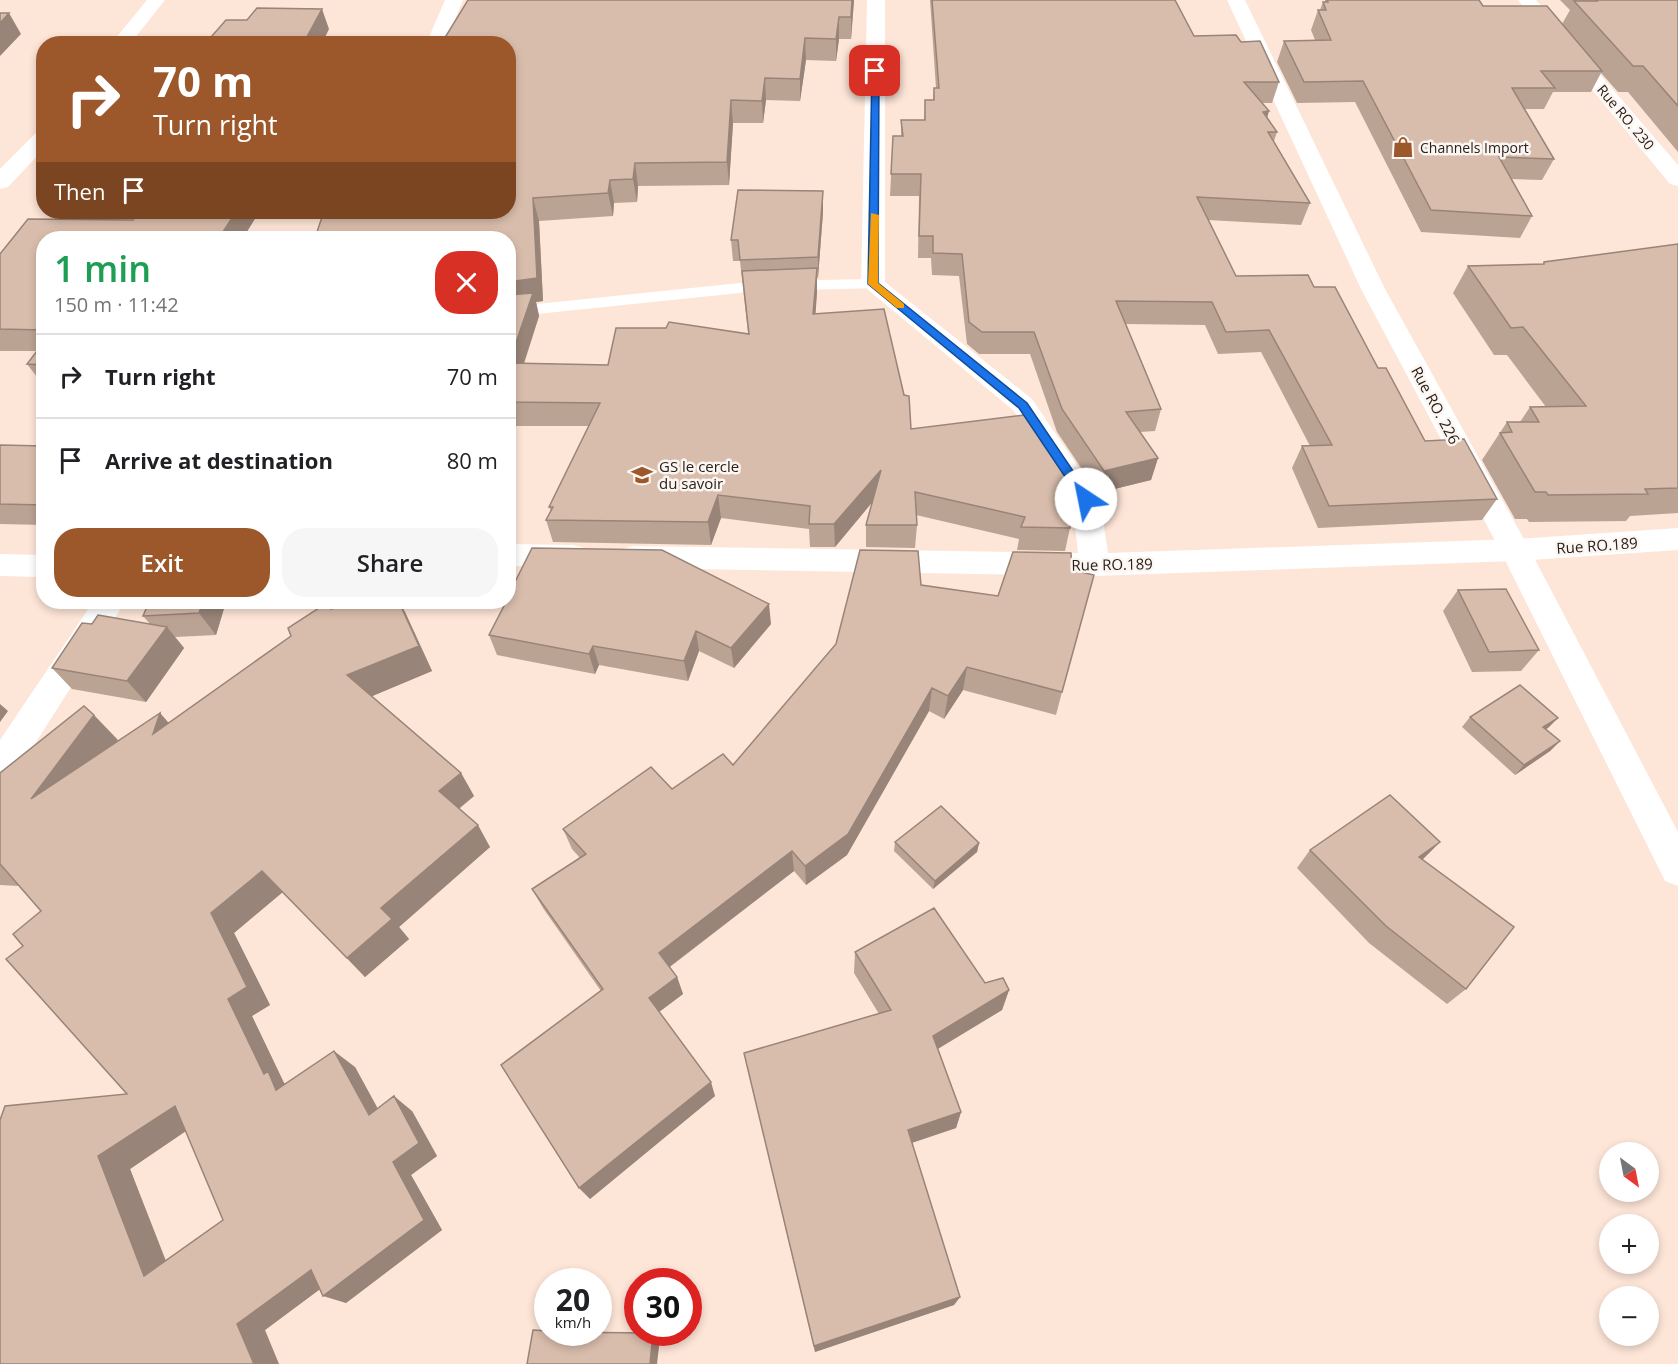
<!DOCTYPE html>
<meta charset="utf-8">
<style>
body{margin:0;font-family:"Open Sans",sans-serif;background:#f6f6f6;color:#202124;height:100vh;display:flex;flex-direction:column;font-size:22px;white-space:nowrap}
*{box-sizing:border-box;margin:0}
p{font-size:20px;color:#757577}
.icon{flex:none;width:33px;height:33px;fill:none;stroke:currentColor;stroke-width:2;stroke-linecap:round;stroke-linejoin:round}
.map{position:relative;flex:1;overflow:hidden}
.sheet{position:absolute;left:36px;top:231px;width:480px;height:378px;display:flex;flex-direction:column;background:#fff;border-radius:24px;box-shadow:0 3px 9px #0003}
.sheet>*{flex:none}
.banner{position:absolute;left:36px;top:36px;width:480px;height:183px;border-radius:24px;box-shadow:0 3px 9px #0003;background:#9c572a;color:#fff;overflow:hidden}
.needle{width:39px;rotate:148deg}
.controls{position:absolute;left:1599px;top:1142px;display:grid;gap:12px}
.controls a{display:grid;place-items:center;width:60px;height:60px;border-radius:50%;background:#fff;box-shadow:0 3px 9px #0003;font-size:30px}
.speed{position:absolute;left:534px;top:1268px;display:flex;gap:12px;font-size:30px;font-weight:700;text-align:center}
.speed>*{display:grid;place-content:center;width:78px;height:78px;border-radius:50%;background:#fff;box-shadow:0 3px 9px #0003;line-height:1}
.speed small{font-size:15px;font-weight:400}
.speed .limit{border:9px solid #d22;background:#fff;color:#111}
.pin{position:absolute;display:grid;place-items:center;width:51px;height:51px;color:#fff;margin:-26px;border-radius:12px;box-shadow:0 3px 9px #0006}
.me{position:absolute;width:66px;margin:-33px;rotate:326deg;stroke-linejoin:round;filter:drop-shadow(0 0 4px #0008)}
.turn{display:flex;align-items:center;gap:21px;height:126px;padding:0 18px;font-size:27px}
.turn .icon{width:78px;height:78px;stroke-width:2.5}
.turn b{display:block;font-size:42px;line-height:51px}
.then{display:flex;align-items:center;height:57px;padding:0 18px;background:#0003;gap:12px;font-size:22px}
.round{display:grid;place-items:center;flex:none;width:63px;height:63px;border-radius:24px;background:#f6f6f6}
.head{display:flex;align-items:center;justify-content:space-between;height:102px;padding:0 18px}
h1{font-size:36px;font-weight:600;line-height:45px;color:#1e9e55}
.button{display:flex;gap:12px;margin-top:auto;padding:12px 18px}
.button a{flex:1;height:69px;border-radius:24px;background:#9c572a;color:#fff;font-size:24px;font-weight:600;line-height:69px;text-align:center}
.button a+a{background:#f6f6f6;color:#202124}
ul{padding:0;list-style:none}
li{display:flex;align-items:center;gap:18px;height:84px;padding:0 18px;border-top:2px solid #e0e0e0}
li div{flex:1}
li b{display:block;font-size:22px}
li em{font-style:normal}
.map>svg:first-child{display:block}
</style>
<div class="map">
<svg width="1678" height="1364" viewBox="0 0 1678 1364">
<rect width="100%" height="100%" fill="#fde5d7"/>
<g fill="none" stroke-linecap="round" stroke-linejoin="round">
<!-- service -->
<path fill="#fff" fill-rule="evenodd" d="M 873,279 L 882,284 L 879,288 L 759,291 L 508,317 L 508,307 L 759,281 Z"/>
<!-- minor -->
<path fill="#fff" fill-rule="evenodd" d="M 147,0 L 165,0 L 130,44 L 111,44 Z
M 445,0 L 463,0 L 445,44 L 426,44 Z
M 867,0 L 885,0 L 885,282 L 1032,399 L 1100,499 L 1108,553 L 1515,539 L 1678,528 L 1678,550 L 1515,561 L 1094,576 L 633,568 L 622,565 L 618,557 L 622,549 L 633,546 L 1078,553 L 1072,500 L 1014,411 L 861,284 Z
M 1518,0 L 1536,0 L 1678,165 L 1678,186 L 1670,184 Z
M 44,130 L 44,149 L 8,187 L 0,189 L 0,169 L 37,132 Z
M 508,544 L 573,545 L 584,548 L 588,556 L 584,564 L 573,567 L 508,566 Z
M 0,554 L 44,555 L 44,577 L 0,576 Z
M 93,602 L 125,602 L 12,780 L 0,784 L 0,740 Z"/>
<!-- tertiary -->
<path fill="#fff" fill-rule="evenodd" d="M 1227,0 L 1245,0 L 1385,289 L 1530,550 L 1678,832 L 1678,886 L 1665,881 L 1500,550 L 1361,289 Z"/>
</g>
<!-- wall -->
<path fill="#bba394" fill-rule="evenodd" d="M 468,0 L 854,0 L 851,39 L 839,39 L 836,61 L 806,60 L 800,101 L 766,100 L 763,123 L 733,123 L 729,185 L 638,186 L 637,202 L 614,203 L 613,216 L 539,221 L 543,301 L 536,302 L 539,316 L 524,364 L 608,365 L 748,333 L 740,261 L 733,261 L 731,240 L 823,212 L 818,278 L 817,278 L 817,292 L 815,314 L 911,429 L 1069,500 L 1070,528 L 1065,551 L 1017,550 L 1019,539 L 916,515 L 917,525 L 915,548 L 866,547 L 866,525 L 873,501 L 835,547 L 810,547 L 809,529 L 721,518 L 711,545 L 553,542 L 546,520 L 551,511 L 549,507 L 589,426 L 515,426 L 508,448 L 508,212 Z
M 930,0 L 1175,0 L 1194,36 L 1241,42 L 1279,82 L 1272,103 L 1262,103 L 1267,118 L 1277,132 L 1274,141 L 1310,203 L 1301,225 L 1208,220 L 1236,276 L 1314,287 L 1378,368 L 1425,441 L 1497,499 L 1482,520 L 1318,528 L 1292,468 L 1302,446 L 1310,446 L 1261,352 L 1218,354 L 1205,325 L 1126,324 L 1161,409 L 1155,431 L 1140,432 L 1158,458 L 1151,480 L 1098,493 L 1057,432 L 1030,354 L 979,354 L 967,344 L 959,276 L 932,275 L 931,258 L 918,258 L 919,196 L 890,196 L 893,136 L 901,136 L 901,120 L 924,120 L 925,100 L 933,100 L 934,88 L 936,88 Z
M 1325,0 L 1479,0 L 1483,6 L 1562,24 L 1570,10 L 1560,0 L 1678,0 L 1678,152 L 1628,92 L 1618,92 L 1601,73 L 1591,92 L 1553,92 L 1544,109 L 1525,109 L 1554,159 L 1542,180 L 1512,179 L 1532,216 L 1520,238 L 1421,232 L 1355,102 L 1297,103 L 1277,62 L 1284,41 L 1315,40 L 1311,30 L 1318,10 L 1320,10 L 1323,2 L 1325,2 Z
M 139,212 L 259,212 L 243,238 L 44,238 L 44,386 L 27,364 L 37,351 L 0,351 L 0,254 L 28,219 L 133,220 Z
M 1678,244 L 1678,513 L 1630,516 L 1626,521 L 1529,522 L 1527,519 L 1515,519 L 1482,460 L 1507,422 L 1520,422 L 1530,407 L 1546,407 L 1507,355 L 1494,355 L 1453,293 L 1468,266 L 1543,264 L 1544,262 Z
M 0,445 L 44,446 L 44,525 L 0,524 Z
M 921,585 L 1062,692 L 1056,715 L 963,690 L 944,719 L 929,711 L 847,855 L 806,885 L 794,871 L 670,967 L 677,977 L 683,994 L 659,1012 L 715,1096 L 590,1199 L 601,991 L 543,908 L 532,889 L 580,858 L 572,849 L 563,829 L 672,789 L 733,765 Z
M 1458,590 L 1539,650 L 1521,671 L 1472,672 L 1443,611 Z
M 226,602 L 216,635 L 175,637 L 184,648 L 146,702 L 72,689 L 52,668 L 92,624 L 150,624 L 143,616 Z
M 328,602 L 332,609 L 405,612 L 432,671 L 372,696 L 461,773 L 474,796 L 459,809 L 490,847 L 399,927 L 409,939 L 365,977 L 282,892 L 234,933 L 270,1005 L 252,1016 L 284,1083 L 286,1084 L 355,1067 L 377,1108 L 412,1111 L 437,1156 L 411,1175 L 442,1230 L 346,1303 L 320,1289 L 265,1330 L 0,1364 L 127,1094 L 23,946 L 41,911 L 19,886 L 0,885 L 0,773 L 118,740 L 116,742 L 160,713 L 168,723 L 291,636 ZM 186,1131 L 223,1220 L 165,1261 L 130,1169 Z
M 771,624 L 734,668 L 699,651 L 688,681 L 599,665 L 595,674 L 497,655 L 489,635 Z
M 1470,717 L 1558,718 L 1546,729 L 1560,741 L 1550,751 L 1515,775 L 1462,727 Z
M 895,842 L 979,843 L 977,852 L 933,889 L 894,851 Z
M 1440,842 L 1422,860 L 1466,989 L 1447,1004 L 1369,943 L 1297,868 L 1310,850 Z
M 855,952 L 985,983 L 1009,990 L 1002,1010 L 938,1049 L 961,1112 L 956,1128 L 912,1143 L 960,1297 L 954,1305 L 815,1352 L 744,1053 L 879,1014 L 854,973 Z"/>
<!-- shaded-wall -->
<path fill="#988478" d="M 852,0 L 854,0 L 851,39 L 851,17 Z
M 322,9 L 329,29 L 322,44 L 303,44 Z
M 9,13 L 21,34 L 0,56 L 0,22 Z
M 839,17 L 839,39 L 836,61 L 836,39 Z
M 805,38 L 806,60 L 800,101 L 800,79 Z
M 765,78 L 766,100 L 763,123 L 762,101 Z
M 731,100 L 733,123 L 729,185 L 727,162 Z
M 1269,111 L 1263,133 L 1263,112 Z
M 635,163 L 638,186 L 637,202 L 633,179 Z
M 610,180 L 614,203 L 613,216 L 608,193 Z
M 823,191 L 823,212 L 818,278 L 818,257 Z
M 533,198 L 539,221 L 543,301 L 536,302 L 539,316 L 516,387 L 509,363 L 508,282 Z
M 236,212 L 259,212 L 243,238 L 219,238 Z
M 817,268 L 817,292 L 814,338 L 813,314 Z
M 508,406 L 515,426 L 508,448 Z
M 1158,458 L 1151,480 L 1098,493 L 1104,471 Z
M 881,470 L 880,493 L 835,547 L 834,524 Z
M 1075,477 L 1069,500 L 1069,479 Z
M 718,495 L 721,518 L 711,545 L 708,522 Z
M 203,602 L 226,602 L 216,635 L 199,613 Z
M 399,602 L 400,602 L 405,612 L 432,671 L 363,700 L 347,675 Z
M 769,604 L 771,624 L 734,668 L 731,648 Z
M 167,627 L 184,648 L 146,702 L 127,681 Z
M 696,631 L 699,651 L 688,681 L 684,661 Z
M 593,646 L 599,665 L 595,674 L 589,654 Z
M 967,667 L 963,690 L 944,719 L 948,696 Z
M 932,688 L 929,711 L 847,855 L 806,885 L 805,866 Z
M 0,704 L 8,711 L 0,722 Z
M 160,713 L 182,738 L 153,734 Z
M 94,715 L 118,740 L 59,822 L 31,799 Z
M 1558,718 L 1548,728 L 1533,737 L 1543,727 Z
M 1560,741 L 1550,751 L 1515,775 L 1524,765 Z
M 461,773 L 474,796 L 452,814 L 439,791 Z
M 478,825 L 490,847 L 399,927 L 409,939 L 365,977 L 347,958 L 381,908 Z
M 1440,842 L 1422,860 L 1419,857 Z
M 979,843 L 977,852 L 933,889 L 935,881 Z
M 792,851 L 794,871 L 665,970 L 659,953 Z
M 262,871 L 283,892 L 234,933 L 270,1005 L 252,1016 L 284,1083 L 291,1087 L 276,1090 L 264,1074 L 228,999 L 211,913 Z
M 677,977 L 683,994 L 655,1015 L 649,998 Z
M 1009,990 L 1002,1010 L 929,1054 L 933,1036 Z
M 334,1051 L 355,1067 L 389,1129 L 369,1115 Z
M 711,1082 L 715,1096 L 590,1199 L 579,1188 Z
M 394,1096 L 412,1111 L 437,1156 L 411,1175 L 442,1230 L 346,1303 L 323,1296 L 393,1162 Z
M 175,1106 L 202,1120 L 130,1169 L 175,1284 L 144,1276 L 98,1156 Z
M 961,1112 L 956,1128 L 905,1145 L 908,1130 Z
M 311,1270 L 335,1278 L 265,1330 L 279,1364 L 254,1364 L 237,1324 Z
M 960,1297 L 954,1305 L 815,1352 L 814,1346 Z
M 653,1333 L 660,1338 L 657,1364 L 650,1364 Z"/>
<!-- building -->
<path fill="#d9bdac" stroke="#988478" stroke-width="1.5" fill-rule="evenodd" d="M 468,0 L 852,0 L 851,17 L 839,17 L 836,39 L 805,38 L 800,79 L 765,78 L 762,101 L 731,100 L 727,162 L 635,163 L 633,179 L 610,180 L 608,193 L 533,198 L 537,278 L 508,282 L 508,238 L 315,238 L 321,220 L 325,212 L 508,212 L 508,44 L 441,44 Z
M 932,0 L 1175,0 L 1194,36 L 1236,35 L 1241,42 L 1260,41 L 1279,82 L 1244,82 L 1269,111 L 1263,112 L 1277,132 L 1268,132 L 1310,203 L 1197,197 L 1236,276 L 1308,275 L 1314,287 L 1335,287 L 1378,368 L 1386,368 L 1425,441 L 1464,439 L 1497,499 L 1329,506 L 1302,446 L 1332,445 L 1269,330 L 1226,332 L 1212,302 L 1116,301 L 1161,409 L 1126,412 L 1158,458 L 1104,471 L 1062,409 L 1034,332 L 982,332 L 969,322 L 962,254 L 933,253 L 933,236 L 919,236 L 921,174 L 891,174 L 893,136 L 903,136 L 901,120 L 925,120 L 925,100 L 934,100 L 934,88 L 939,88 Z
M 1327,0 L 1479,0 L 1483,6 L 1547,6 L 1602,71 L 1541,71 L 1555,88 L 1512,88 L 1554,159 L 1499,157 L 1532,216 L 1431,210 L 1363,81 L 1304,82 L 1284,41 L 1331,40 L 1318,10 L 1326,10 L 1323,2 L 1328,2 Z
M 1596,0 L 1678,0 L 1678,106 L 1643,66 L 1633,66 L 1574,1 L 1597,1 Z
M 257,8 L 322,9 L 303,44 L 121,44 L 127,37 L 211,37 L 226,20 L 247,20 Z
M 0,13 L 9,13 L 0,23 Z
M 738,190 L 823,191 L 818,257 L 740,260 L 738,240 L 731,240 Z
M 139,212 L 236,212 L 219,238 L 44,238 L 44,330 L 0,329 L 0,254 L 28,219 L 133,220 Z
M 1678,244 L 1678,488 L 1645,489 L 1648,494 L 1548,495 L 1546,492 L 1535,492 L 1500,433 L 1512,432 L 1507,422 L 1539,422 L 1530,407 L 1586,406 L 1523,327 L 1511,328 L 1468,266 L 1544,264 L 1544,262 Z
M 817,268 L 813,314 L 884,309 L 904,395 L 909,396 L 911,429 L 1033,414 L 1075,477 L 1069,479 L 1070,528 L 1021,527 L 1025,517 L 915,492 L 917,525 L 866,525 L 881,470 L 834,524 L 809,524 L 810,506 L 718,495 L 708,522 L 546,520 L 553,507 L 549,507 L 600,403 L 508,402 L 508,295 L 533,293 L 509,363 L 608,365 L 616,328 L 666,328 L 669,322 L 749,334 L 742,271 Z
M 44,342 L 44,365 L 27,364 Z
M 0,445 L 44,446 L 44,505 L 0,504 Z
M 532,548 L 662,550 L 769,604 L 731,648 L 696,631 L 684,661 L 593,646 L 589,654 L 489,635 L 506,602 L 508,602 L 508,596 Z
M 860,550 L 918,551 L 921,585 L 998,596 L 1013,552 L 1071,553 L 1072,570 L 1094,575 L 1062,692 L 967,667 L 948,696 L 932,688 L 848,834 L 805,866 L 792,851 L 659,953 L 677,977 L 649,998 L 711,1082 L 579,1188 L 501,1065 L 603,989 L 532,889 L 586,854 L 563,829 L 651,767 L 672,789 L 723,754 L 733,765 L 836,644 Z
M 1506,589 L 1539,650 L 1489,652 L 1458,590 Z
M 149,602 L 203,602 L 199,613 L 143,616 Z
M 328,602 L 331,609 L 350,602 L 399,602 L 419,646 L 347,675 L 461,773 L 439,791 L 478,825 L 381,908 L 392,919 L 347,958 L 262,871 L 211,913 L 247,987 L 228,999 L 264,1074 L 268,1071 L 276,1090 L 334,1051 L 369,1115 L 394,1096 L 419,1143 L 393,1162 L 424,1220 L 323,1296 L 311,1270 L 237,1324 L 254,1364 L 0,1364 L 0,1120 L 5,1106 L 127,1094 L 6,959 L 23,946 L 13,934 L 41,911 L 1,865 L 0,865 L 0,773 L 84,706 L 94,715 L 31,799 L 160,713 L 153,734 L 291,636 L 288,628 ZM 175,1106 L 223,1220 L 144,1276 L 98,1156 Z
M 98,615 L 167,627 L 127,681 L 52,668 L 82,623 L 92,624 Z
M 1520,685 L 1558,718 L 1543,727 L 1560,741 L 1524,765 L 1470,717 Z
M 1390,795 L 1440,842 L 1419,857 L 1514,927 L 1466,989 L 1386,926 L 1310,850 Z
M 941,806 L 979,843 L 935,881 L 895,842 Z
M 934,908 L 985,983 L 1003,978 L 1009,990 L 933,1036 L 961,1112 L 908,1130 L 960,1297 L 814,1346 L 744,1053 L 891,1010 L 855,952 Z
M 533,1330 L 548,1331 L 548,1332 L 653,1333 L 650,1364 L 527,1364 Z"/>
<!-- route -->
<path fill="#1a73e8" stroke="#114b97" stroke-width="1.5" d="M 872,69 L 879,71 L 878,283 L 1027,403 L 1090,496 L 1090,502 L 1082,502 L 1019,408 L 868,284 Z"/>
<!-- slow -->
<path fill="#f59e0b" d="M 871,213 L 879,215 L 878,283 L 904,304 L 904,308 L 897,308 L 868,284 Z"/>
<!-- icons -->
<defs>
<symbol id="shop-bare" viewBox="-9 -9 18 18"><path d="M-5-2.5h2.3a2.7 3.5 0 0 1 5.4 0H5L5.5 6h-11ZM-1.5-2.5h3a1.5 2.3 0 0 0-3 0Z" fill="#9c572a" stroke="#fcf6f3" stroke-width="2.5" paint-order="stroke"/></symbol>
<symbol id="school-bare" viewBox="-9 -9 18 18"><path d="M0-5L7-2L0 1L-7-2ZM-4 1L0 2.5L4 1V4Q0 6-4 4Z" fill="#9c572a" stroke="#fcf6f3" stroke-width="2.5" paint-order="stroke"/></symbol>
</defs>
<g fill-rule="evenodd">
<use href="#shop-bare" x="1388" y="132" width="30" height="30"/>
<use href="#school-bare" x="627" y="460" width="30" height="30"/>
</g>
<g text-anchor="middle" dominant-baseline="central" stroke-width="5" stroke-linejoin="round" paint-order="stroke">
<!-- far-street labels -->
<g font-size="14" fill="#2b201a" stroke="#fcf6f3">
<text transform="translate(1626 117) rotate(50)">Rue RO. 230</text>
</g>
<!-- far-poi labels -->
<g font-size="14" fill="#2b201a" stroke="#fcf6f3" text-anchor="start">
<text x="1420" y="147">Channels Import</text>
</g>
<!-- street labels -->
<g font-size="15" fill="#2b201a" stroke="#fcf6f3">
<text transform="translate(1436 405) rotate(62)">Rue RO. 226</text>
<text transform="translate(1597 545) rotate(-4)">Rue RO.189</text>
<text transform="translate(1112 564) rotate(-1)">Rue RO.189</text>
</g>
<!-- poi labels -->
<g font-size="15" fill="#2b201a" stroke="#fcf6f3" text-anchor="start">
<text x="659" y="466">GS le cercle<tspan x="659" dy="17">du savoir</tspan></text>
</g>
</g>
</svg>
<div class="controls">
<a><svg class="needle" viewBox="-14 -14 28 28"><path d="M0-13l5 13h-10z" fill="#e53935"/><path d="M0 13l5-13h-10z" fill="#757577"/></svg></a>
<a>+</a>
<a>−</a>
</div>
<div class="speed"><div>20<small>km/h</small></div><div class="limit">30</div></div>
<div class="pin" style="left:875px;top:71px;background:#d93025"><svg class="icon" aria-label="arrive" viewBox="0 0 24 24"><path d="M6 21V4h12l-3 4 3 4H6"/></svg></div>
<svg class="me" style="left:1086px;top:499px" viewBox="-20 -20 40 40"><circle r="19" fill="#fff"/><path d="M0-13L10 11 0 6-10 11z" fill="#1a73e8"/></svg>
<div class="banner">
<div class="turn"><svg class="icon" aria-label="right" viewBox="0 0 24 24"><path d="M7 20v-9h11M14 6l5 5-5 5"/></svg><div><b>70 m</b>Turn right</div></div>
<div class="then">Then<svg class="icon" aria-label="arrive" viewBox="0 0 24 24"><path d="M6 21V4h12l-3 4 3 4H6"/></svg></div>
</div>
<section class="sheet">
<div class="head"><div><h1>1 min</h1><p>150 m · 11:42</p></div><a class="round" style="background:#d93025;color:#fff"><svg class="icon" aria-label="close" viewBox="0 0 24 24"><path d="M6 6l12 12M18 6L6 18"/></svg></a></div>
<ul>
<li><svg class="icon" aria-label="right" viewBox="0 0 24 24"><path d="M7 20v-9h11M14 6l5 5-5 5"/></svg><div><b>Turn right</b></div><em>70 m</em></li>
<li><svg class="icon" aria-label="arrive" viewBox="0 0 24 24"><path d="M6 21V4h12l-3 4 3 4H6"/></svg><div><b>Arrive at destination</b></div><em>80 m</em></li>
</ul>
<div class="button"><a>Exit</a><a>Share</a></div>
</section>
</div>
